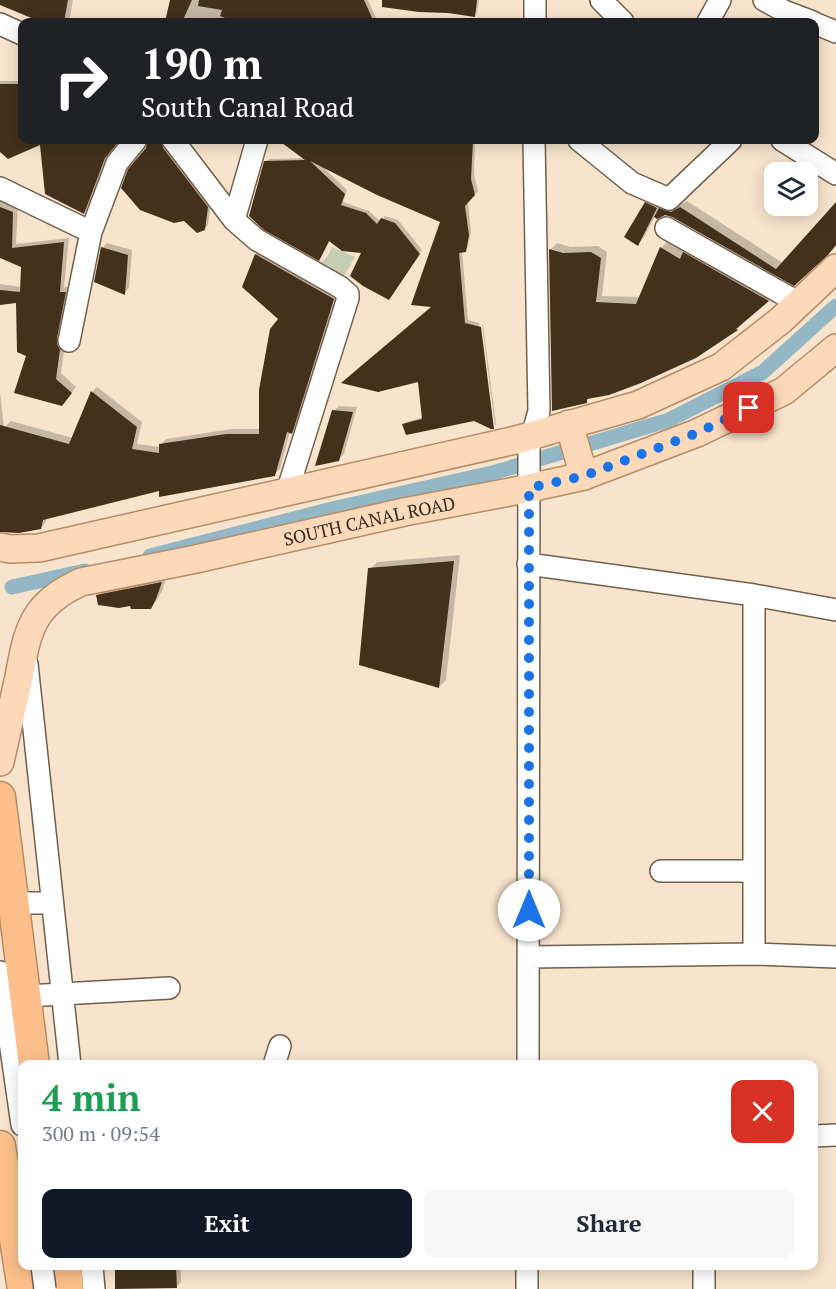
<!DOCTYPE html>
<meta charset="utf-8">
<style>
body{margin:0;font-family:"PT Serif",serif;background:#f6f6f7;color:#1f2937;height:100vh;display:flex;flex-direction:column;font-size:22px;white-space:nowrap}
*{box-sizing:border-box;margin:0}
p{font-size:20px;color:#747a83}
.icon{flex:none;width:33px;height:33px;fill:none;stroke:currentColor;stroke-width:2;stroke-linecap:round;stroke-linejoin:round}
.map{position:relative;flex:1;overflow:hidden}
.sheet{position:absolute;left:18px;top:1060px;width:800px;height:210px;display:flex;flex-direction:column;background:#fff;border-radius:12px;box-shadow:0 3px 15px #0003}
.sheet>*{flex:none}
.top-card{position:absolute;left:18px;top:18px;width:801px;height:126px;border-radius:12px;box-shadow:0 3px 15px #0003;background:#202124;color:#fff;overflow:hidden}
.tools{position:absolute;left:764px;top:162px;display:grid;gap:12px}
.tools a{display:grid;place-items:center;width:54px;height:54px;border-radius:12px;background:#fff;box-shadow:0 3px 15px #0003;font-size:30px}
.pin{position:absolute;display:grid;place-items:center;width:51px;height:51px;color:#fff;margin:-26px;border-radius:12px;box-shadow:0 3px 9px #0006}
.me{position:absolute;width:66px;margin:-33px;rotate:0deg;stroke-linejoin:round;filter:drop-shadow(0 0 4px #0008)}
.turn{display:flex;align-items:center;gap:21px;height:126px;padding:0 24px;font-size:27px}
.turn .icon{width:78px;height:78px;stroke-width:2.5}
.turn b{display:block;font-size:42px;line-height:51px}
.round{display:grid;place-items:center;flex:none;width:63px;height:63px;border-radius:12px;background:#f6f6f7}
.overview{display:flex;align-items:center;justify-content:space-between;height:102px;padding:0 24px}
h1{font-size:36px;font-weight:700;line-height:45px;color:#1e9e55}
.cta{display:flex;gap:12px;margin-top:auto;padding:12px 24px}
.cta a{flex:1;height:69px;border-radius:12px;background:#111827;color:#fff;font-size:24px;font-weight:700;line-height:69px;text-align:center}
.cta a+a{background:#f6f6f7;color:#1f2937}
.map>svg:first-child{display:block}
</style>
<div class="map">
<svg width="836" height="1289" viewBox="0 0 836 1289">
<rect width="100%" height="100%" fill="#f8e4cd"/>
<!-- green -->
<path fill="#c5ceb2" d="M 332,247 L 355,257 L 342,279 L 317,266 L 327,257 Z"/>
<!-- shadow -->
<path fill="#0003" d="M 0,0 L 73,0 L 69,22 L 44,22 L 7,6 L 0,2 Z
M 171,0 L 368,0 L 378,22 L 162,22 L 166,17 Z
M 394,0 L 479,0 L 477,12 L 474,15 Z
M 432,19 L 441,22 L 428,22 Z
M 0,81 L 22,81 L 22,140 L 119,140 L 111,149 L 87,209 L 84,213 L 41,142 L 0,150 Z
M 150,140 L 165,140 L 211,203 L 208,225 L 204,229 L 150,143 Z
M 281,140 L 475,140 L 474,175 L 478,191 L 468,202 L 471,231 L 468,247 L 465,251 L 462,251 L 468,320 L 479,323 L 492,426 L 494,426 L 493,427 L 474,419 L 404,425 L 407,422 L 423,417 L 442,221 L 322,166 L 347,190 L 343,202 L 369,211 L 381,222 L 385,216 L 398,220 L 422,250 L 391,295 L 364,252 L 330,240 L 322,256 L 319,259 L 265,162 L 269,159 L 305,158 Z
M 653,196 L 663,201 L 658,211 L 667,202 L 678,206 L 687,201 L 783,263 L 836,204 L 836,246 L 794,284 L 673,215 L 665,214 L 655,216 L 644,237 L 638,244 L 646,203 Z
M 0,200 L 18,206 L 16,244 L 69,238 L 64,287 L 70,287 L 65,344 L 61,373 L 76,387 L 62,405 L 28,355 L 17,301 L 0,303 L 0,284 L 21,287 L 38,272 L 0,256 Z
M 668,241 L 685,252 L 691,246 L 775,294 L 742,322 L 743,323 L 737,329 L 695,357 L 591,397 L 586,401 L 550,250 L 557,243 L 570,247 L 598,246 L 607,252 L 602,296 L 640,297 L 661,248 Z
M 107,243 L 132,250 L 129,288 L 124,293 L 102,248 Z
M 261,249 L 339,293 L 297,427 L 292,432 L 290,431 L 280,469 L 274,474 L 160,489 L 47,518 L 46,522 L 41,528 L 0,531 L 0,392 L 4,428 L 11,421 L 73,438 L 92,392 L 97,387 L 142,422 L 137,444 L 161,447 L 161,445 L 166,439 L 232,429 L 260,429 L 280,319 L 243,286 L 256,254 Z
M 482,324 L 483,325 L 496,424 L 495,426 Z
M 339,406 L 357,407 L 344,454 L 339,459 L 334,411 Z
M 460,555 L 446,680 L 439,687 L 370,569 L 377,562 Z
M 167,576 L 162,591 L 157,600 L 150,607 L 98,596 L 104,589 Z
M 116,1266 L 181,1266 L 181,1282 L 176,1287 Z"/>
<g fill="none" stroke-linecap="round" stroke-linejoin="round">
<!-- canal -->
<path stroke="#93b7c4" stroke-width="15" d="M 150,556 L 332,509 L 496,472 L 669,420 L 763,372 L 836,306
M 12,587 L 85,571"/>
</g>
<!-- building -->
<path fill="#43311c" d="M 0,0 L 68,0 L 64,22 L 41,22 L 0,5 Z
M 170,0 L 192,0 L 182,22 L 165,22 Z
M 199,0 L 364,0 L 374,22 L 235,22 L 220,16 L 222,10 L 198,6 Z
M 382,0 L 477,0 L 475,17 L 448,13 L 419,12 L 382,7 Z
M 0,84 L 22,84 L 22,140 L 120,140 L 105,158 L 84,214 L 45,194 L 40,145 L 8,159 L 0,152 Z
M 148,140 L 161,140 L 163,148 L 208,207 L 205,230 L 197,233 L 184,221 L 174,223 L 140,210 L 121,188 L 128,169 L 146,148 Z
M 278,140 L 387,140 L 435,143 L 473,140 L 471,179 L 475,195 L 465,206 L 469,235 L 466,252 L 459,253 L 465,323 L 481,327 L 494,429 L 491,429 L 474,421 L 406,435 L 402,424 L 422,419 L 418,382 L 378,392 L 341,383 L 431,307 L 411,305 L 440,222 L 377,195 L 310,161 L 345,194 L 341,205 L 366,213 L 377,224 L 381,218 L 395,223 L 420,254 L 389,300 L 363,286 L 350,276 L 361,253 L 342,251 L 329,241 L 319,261 L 264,230 L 249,216 L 264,161 L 305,160 Z
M 645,202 L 657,208 L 638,246 L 624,237 Z
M 836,202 L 836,245 L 828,255 L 794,286 L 672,217 L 665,215 L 657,219 L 654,217 L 659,208 L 671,212 L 680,207 L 776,269 Z
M 0,207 L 13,212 L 12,248 L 64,242 L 60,292 L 66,292 L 57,338 L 57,344 L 60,350 L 56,379 L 72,393 L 62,406 L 14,393 L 26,356 L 17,352 L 16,303 L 0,305 L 0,290 L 20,292 L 21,267 L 0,258 Z
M 101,247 L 128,255 L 125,295 L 94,282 Z
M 660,247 L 680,259 L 683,252 L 769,301 L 736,329 L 738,330 L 696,358 L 641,383 L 609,395 L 587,399 L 587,403 L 552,411 L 549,249 L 563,253 L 591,252 L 601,258 L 596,302 L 636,304 Z
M 255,254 L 334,299 L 292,434 L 287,432 L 275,476 L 159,497 L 159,491 L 43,520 L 41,529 L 19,533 L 0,532 L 0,425 L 69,444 L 91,391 L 137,427 L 132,449 L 159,453 L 159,444 L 226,434 L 259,434 L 259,390 L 270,329 L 278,319 L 242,287 Z
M 332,410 L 353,412 L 339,461 L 315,466 Z
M 454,561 L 439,688 L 359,665 L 368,568 Z
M 162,582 L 156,599 L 151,609 L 131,609 L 130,606 L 119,608 L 98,605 L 96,595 Z
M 115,1266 L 176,1266 L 177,1288 L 115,1289 Z"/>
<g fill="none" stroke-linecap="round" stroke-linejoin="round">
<defs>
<path id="minor" d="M 601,0 L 623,22
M 764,0 L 784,11 L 813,22
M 535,22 L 535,0
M 708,22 L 720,0
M 814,23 L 836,32
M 0,24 L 22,34
M 173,140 L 234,220 L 257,240 L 340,287 L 348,294 L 348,298 L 287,492
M 579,140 L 632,183 L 669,199 L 731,140
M 782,140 L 836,174
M 0,188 L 91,232
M 234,220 L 257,140
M 666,228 L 799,303
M 69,341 L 91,232 L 117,163 L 136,140
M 528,564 L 754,595 L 836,610
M 27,664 L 70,1065
M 661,871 L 754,871
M 14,903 L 52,903
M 754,954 L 754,595
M 529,957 L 754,954 L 836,957
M 0,972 L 22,1125
M 26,996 L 169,988
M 274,1065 L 280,1046
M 528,1065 L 529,447 L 539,411 L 534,140
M 813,1136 L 836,1135
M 92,1266 L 94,1289
M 527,1289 L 527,1266
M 704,1289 L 704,1266"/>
<g id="major">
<path d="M 569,424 L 584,476"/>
<path d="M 0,547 L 10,549 L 39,548 L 520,439 L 638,405 L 721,367 L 781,320 L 836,268"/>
<path id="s1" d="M 0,762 C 6,734 13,705 19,677 C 23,656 26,633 38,615 C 49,599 64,590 81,582 L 196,559 L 404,512 L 520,490 L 584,476 L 697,433 L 784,391 L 836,348"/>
</g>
<path id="highway" d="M 0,797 L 34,1065
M 0,1146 L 23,1289
M 66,1266 L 68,1289"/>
</defs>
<!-- minor casing -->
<use href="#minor" stroke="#705f4b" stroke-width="24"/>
<!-- major casing -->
<use href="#major" stroke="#b68b67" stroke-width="30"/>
<!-- highway casing -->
<use href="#highway" stroke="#b68b67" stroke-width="33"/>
<!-- minor -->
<use href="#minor" stroke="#fff" stroke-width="21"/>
<!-- major -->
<use href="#major" stroke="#fdd9b9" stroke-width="27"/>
<!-- highway -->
<use href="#highway" stroke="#fcbf8b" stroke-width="30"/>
<defs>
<path id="minor-bridge" d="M 42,1266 L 45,1289"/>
</defs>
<!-- minor-bridge casing -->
<use href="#minor-bridge" stroke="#705f4b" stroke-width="24" stroke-linecap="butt"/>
<!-- minor-bridge -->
<use href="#minor-bridge" stroke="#fff" stroke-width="21"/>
</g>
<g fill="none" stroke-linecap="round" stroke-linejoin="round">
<!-- route -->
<path stroke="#1a73e8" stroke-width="10" stroke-dasharray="0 18" d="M 529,910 L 529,488 L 584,476 L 697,433 L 749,408"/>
</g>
<g text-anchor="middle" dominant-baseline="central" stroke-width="6" stroke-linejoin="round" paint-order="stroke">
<!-- street labels -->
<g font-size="18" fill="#332b23" stroke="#f8e4cd">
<text stroke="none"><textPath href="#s1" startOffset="502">SOUTH CANAL ROAD</textPath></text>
</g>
</g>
</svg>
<div class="tools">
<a><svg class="icon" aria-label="layers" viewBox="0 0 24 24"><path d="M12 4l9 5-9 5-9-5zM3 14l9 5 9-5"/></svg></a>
</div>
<div class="pin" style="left:749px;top:408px;background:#d93025"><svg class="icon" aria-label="arrive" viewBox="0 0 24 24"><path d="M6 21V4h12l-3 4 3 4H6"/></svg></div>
<svg class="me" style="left:529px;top:910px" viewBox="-20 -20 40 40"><circle r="19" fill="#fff"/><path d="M0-13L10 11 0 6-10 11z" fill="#1a73e8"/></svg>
<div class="top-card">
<div class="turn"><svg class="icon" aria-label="right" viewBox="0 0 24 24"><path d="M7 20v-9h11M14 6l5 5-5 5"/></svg><div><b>190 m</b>South Canal Road</div></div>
</div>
<section class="sheet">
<div class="overview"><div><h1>4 min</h1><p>300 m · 09:54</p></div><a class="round" style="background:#d93025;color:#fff"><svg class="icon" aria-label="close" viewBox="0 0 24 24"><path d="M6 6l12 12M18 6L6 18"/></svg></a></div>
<div class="cta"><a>Exit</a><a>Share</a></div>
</section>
</div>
